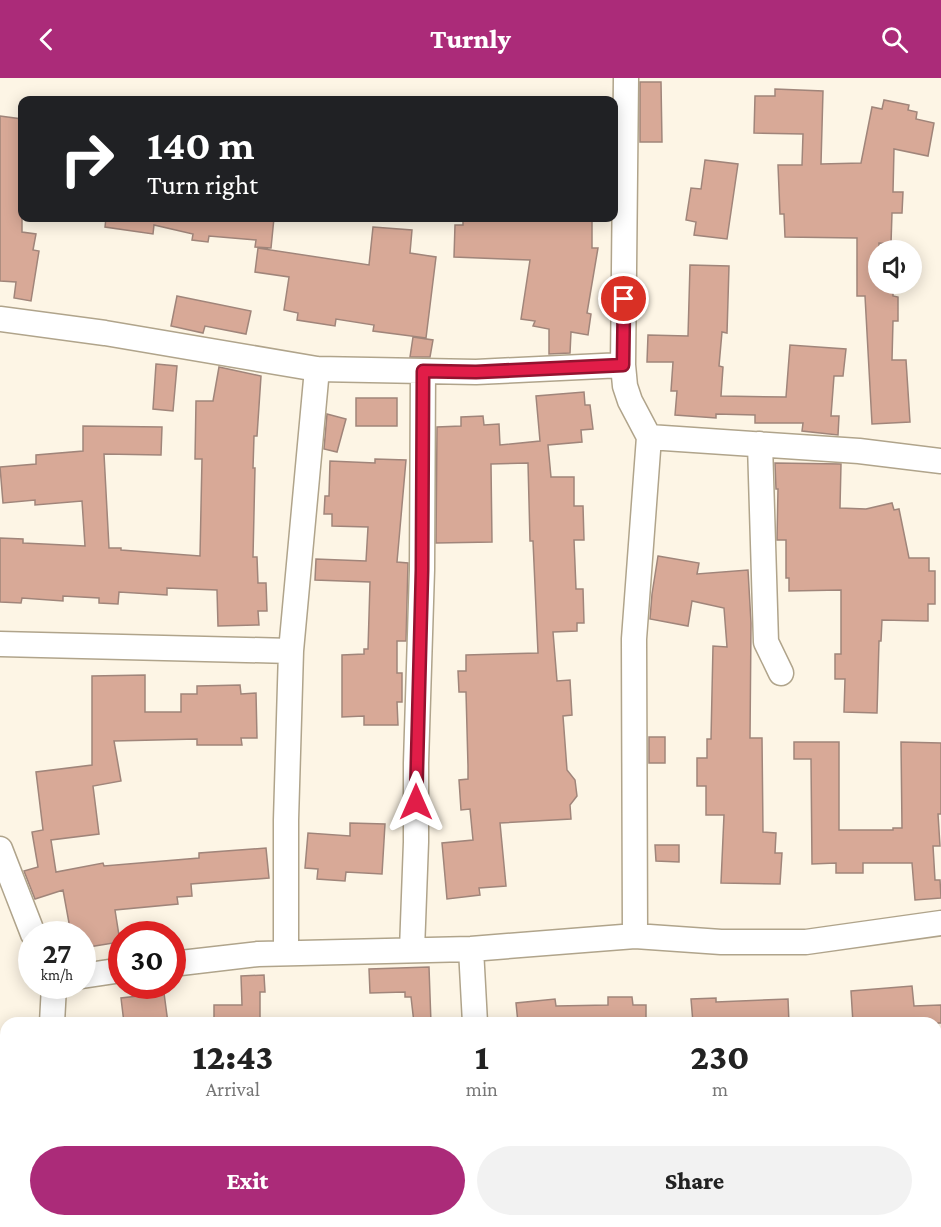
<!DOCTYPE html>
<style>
body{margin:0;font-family:"Crimson Pro",serif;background:#f2f2f2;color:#222;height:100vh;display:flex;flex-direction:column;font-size:22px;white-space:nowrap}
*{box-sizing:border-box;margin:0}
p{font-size:20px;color:#767676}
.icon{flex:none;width:33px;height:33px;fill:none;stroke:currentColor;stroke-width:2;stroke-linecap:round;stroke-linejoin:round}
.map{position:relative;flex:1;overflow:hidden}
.side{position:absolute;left:0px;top:939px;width:942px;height:210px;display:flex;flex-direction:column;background:#fff;border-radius:18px 18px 0 0;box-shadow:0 3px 15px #0003}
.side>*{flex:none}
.guide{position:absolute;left:18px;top:18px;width:600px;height:126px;border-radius:12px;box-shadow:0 3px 15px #0003;background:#202124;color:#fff;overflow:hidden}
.fabs{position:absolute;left:868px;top:162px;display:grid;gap:12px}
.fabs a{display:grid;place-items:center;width:54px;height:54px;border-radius:50%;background:#fff;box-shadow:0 3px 15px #0003;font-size:30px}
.speed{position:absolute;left:18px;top:843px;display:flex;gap:12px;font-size:30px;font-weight:700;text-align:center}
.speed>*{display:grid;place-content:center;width:78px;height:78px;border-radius:50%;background:#fff;box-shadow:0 3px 15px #0003;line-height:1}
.speed small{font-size:15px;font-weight:400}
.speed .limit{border:9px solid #d22;background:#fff;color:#111}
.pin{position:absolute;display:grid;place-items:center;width:51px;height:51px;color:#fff;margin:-26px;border:3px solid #fff;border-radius:50%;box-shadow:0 2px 6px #0007}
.me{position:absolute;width:66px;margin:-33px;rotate:0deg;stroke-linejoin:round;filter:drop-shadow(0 0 4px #0008)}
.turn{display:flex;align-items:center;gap:21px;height:126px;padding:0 30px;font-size:27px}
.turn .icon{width:78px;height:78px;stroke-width:2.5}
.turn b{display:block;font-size:42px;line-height:51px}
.eta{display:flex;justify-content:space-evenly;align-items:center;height:102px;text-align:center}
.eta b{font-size:36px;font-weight:800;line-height:42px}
.button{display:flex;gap:12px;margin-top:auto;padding:12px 30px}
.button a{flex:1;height:69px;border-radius:36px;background:#ab2b79;color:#fff;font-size:24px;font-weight:800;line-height:69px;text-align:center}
.button a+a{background:#f2f2f2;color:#222}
header{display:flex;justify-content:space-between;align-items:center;height:78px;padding:0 30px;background:#ab2b79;color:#fff;font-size:27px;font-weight:800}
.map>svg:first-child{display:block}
</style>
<header><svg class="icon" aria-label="back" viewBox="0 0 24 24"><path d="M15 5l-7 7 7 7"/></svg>Turnly<svg class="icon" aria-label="search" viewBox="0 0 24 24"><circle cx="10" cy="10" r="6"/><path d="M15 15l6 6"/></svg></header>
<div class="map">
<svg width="941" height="1149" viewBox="0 0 941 1149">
<rect width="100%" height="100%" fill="#fdf5e5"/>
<!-- building -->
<path fill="#d8a997" stroke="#a0857a" stroke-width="1.5" d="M 640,4 L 661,4 L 662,64 L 640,64 Z
M 775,11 L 823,13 L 821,86 L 861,85 L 872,29 L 882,31 L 884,22 L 909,27 L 908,32 L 917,34 L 916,41 L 934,45 L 928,78 L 894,71 L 893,114 L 903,114 L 902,135 L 892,135 L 891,166 L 879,165 L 879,206 L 893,206 L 893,218 L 898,219 L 898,243 L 893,243 L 892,282 L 906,282 L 910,344 L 872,346 L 865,218 L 857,218 L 857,160 L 785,159 L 784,136 L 780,136 L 778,87 L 802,87 L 803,56 L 754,55 L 755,18 L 775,18 Z
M 0,38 L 22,41 L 22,154 L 36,156 L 33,172 L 39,173 L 31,223 L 14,220 L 16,204 L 0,203 Z
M 705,82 L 738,86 L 727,161 L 694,157 L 696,144 L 686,142 L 691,110 L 701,111 Z
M 106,140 L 274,140 L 271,170 L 255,169 L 256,162 L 209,158 L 208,164 L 192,162 L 193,156 L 154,147 L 153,156 L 105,149 Z
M 463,140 L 592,140 L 592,170 L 598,170 L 587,235 L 591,236 L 588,257 L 571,254 L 570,275 L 549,276 L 549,251 L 533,248 L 535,243 L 521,241 L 530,182 L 454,179 L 455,147 L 463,147 Z
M 373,149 L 412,152 L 410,175 L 436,179 L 426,260 L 373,253 L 374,247 L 336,241 L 335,248 L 297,242 L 298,235 L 284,232 L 289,199 L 255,194 L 258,170 L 369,187 Z
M 690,187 L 729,188 L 727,255 L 722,254 L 719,288 L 723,289 L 721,318 L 786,319 L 790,267 L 846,271 L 843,298 L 834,298 L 831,338 L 839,338 L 838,357 L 802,353 L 803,345 L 755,345 L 755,337 L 716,336 L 716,340 L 675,337 L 677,313 L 671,313 L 673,284 L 647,284 L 648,257 L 688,258 Z
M 177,218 L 251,233 L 246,256 L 205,248 L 203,255 L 171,248 Z
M 413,259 L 433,262 L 430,279 L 410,279 Z
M 156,286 L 177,288 L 173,333 L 153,331 Z
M 219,289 L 261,298 L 257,358 L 254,358 L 253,390 L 255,390 L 253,479 L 257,479 L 258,505 L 266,505 L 267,533 L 258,533 L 259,547 L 218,548 L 217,512 L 167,510 L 167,517 L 119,514 L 118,526 L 99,525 L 99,520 L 63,518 L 63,523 L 22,520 L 21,525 L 0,524 L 0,460 L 23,461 L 23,465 L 85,468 L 82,423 L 35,427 L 35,422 L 3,425 L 0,389 L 36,386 L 36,377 L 83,373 L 83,348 L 162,349 L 161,377 L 104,376 L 109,470 L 121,470 L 121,472 L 200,478 L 202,381 L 195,381 L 196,323 L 213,323 Z
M 584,314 L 585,327 L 590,327 L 593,351 L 581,352 L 582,364 L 548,367 L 551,399 L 574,399 L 574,428 L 583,428 L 584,462 L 574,462 L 576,511 L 583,511 L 584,545 L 577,545 L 577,553 L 553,554 L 557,603 L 570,602 L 572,637 L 563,638 L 567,692 L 575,702 L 577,718 L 570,727 L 571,741 L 500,745 L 506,808 L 479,810 L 480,817 L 447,821 L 442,765 L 473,762 L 470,731 L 461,732 L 459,702 L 468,701 L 468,688 L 466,614 L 459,614 L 458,593 L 466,593 L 466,577 L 538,575 L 533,463 L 530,463 L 528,385 L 491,386 L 492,464 L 436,465 L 437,349 L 461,348 L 461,339 L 483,338 L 484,347 L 499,346 L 500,367 L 540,363 L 536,318 Z
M 356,320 L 397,320 L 397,348 L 356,348 Z
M 327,336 L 346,341 L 337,374 L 324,371 Z
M 375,381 L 406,382 L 397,484 L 408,485 L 406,563 L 397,563 L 397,595 L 402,595 L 402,624 L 397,624 L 398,647 L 364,647 L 364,638 L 342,639 L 342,577 L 364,576 L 364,571 L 368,571 L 370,504 L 315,502 L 316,481 L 366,483 L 368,449 L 332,448 L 332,436 L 324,436 L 325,418 L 329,418 L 330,383 L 375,385 Z
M 775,385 L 841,386 L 840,430 L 866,431 L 892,425 L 894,432 L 899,431 L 909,480 L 929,480 L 929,493 L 935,493 L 935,526 L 928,526 L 928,543 L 882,542 L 881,563 L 879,563 L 877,635 L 844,634 L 845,601 L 835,601 L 835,576 L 841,576 L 841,512 L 789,513 L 789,500 L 786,500 L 786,462 L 777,462 L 778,411 L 776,411 Z
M 658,478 L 699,485 L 697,496 L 748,492 L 751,545 L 750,660 L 762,660 L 763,754 L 776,755 L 775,775 L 782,775 L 780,806 L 721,805 L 724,737 L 706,737 L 706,708 L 697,708 L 697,680 L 707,680 L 707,661 L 711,661 L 713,568 L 727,569 L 724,530 L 692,523 L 688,548 L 650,541 L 652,516 Z
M 145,597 L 145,634 L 181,634 L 181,616 L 197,616 L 197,608 L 240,607 L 241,616 L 256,615 L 257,660 L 241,660 L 242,667 L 197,667 L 197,661 L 114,663 L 121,703 L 93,708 L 99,756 L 51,762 L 56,794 L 103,785 L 104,788 L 199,780 L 199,775 L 266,770 L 269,800 L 191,806 L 192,818 L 177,819 L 178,826 L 115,832 L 120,864 L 82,870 L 82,856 L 71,856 L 63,812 L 35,821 L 24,793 L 38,789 L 32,754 L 43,752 L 36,694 L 92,687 L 92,598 Z
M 649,659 L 665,659 L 665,685 L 649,685 Z
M 794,664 L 839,664 L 839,752 L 893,752 L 893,750 L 902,750 L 901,664 L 941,665 L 941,736 L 938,736 L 940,768 L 933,768 L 935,802 L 940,802 L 941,820 L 915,822 L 912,785 L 863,785 L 863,795 L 836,795 L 836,785 L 812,786 L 811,681 L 794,681 Z
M 350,745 L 385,746 L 382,796 L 346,794 L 345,803 L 317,801 L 318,791 L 305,790 L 308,755 L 350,758 Z
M 655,767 L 679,767 L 679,784 L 656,783 Z
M 429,889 L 431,945 L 414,945 L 411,919 L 405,919 L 405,914 L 370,915 L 369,891 Z
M 264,897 L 265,914 L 260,914 L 260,945 L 214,945 L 214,927 L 242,927 L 241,898 Z
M 912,908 L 914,928 L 941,927 L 941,945 L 853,945 L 851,913 Z
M 164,915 L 168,945 L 124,945 L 121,920 Z
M 608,919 L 632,919 L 633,927 L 646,927 L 646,945 L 518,945 L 516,925 L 555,921 L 556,928 L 608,927 Z
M 716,920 L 716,924 L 788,921 L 789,945 L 693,945 L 691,921 Z"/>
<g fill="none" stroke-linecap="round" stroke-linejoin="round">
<defs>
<path id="minor" d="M 626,0 L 623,287 L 625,308 L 630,323 L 649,359 L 634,561 L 635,858
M 0,241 L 105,255 L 317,291 L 476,294 L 623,287
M 649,359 L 859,373 L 941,383
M 760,366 L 766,564 L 781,595
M 0,566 L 291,573
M 0,771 L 33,856
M 471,871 L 475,945
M 412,872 L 416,764 L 416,685 L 422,492 L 423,293
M 286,875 L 286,742 L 291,573 L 317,291
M 172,886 L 258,876 L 471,871 L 635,858 L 721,864 L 806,864 L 941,845
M 82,898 L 122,892
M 52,945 L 54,908 L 56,908
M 0,1085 L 6,1084
M 713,1143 L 713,1149"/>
</defs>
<!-- minor casing -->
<use href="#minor" stroke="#b0a48b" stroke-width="27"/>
<!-- minor -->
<use href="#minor" stroke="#fff" stroke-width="24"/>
</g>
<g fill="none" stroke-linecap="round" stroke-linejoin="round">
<defs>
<path id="route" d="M 416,724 L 422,492 L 423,293 L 476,294 L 623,287 L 624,221"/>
</defs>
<!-- route casing -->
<use href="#route" stroke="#92132f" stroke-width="15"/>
<!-- route -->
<use href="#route" stroke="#e11d48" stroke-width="10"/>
</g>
</svg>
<div class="fabs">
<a><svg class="icon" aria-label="sound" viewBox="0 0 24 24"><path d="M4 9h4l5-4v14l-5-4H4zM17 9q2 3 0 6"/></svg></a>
</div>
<div class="speed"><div>27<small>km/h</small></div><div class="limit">30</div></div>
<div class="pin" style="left:624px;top:221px;background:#d93025"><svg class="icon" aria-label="arrive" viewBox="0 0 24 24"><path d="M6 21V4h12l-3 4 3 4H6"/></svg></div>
<svg class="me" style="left:416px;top:724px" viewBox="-20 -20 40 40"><path d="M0-17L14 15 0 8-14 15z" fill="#e11d48" stroke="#fff" stroke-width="4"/></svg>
<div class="guide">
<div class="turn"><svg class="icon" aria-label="right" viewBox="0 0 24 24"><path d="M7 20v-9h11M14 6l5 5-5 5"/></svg><div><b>140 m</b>Turn right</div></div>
</div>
<section class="side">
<div class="eta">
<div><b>12:43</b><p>Arrival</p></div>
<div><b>1</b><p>min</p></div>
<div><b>230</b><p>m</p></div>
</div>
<div class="button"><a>Exit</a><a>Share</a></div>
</section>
</div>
